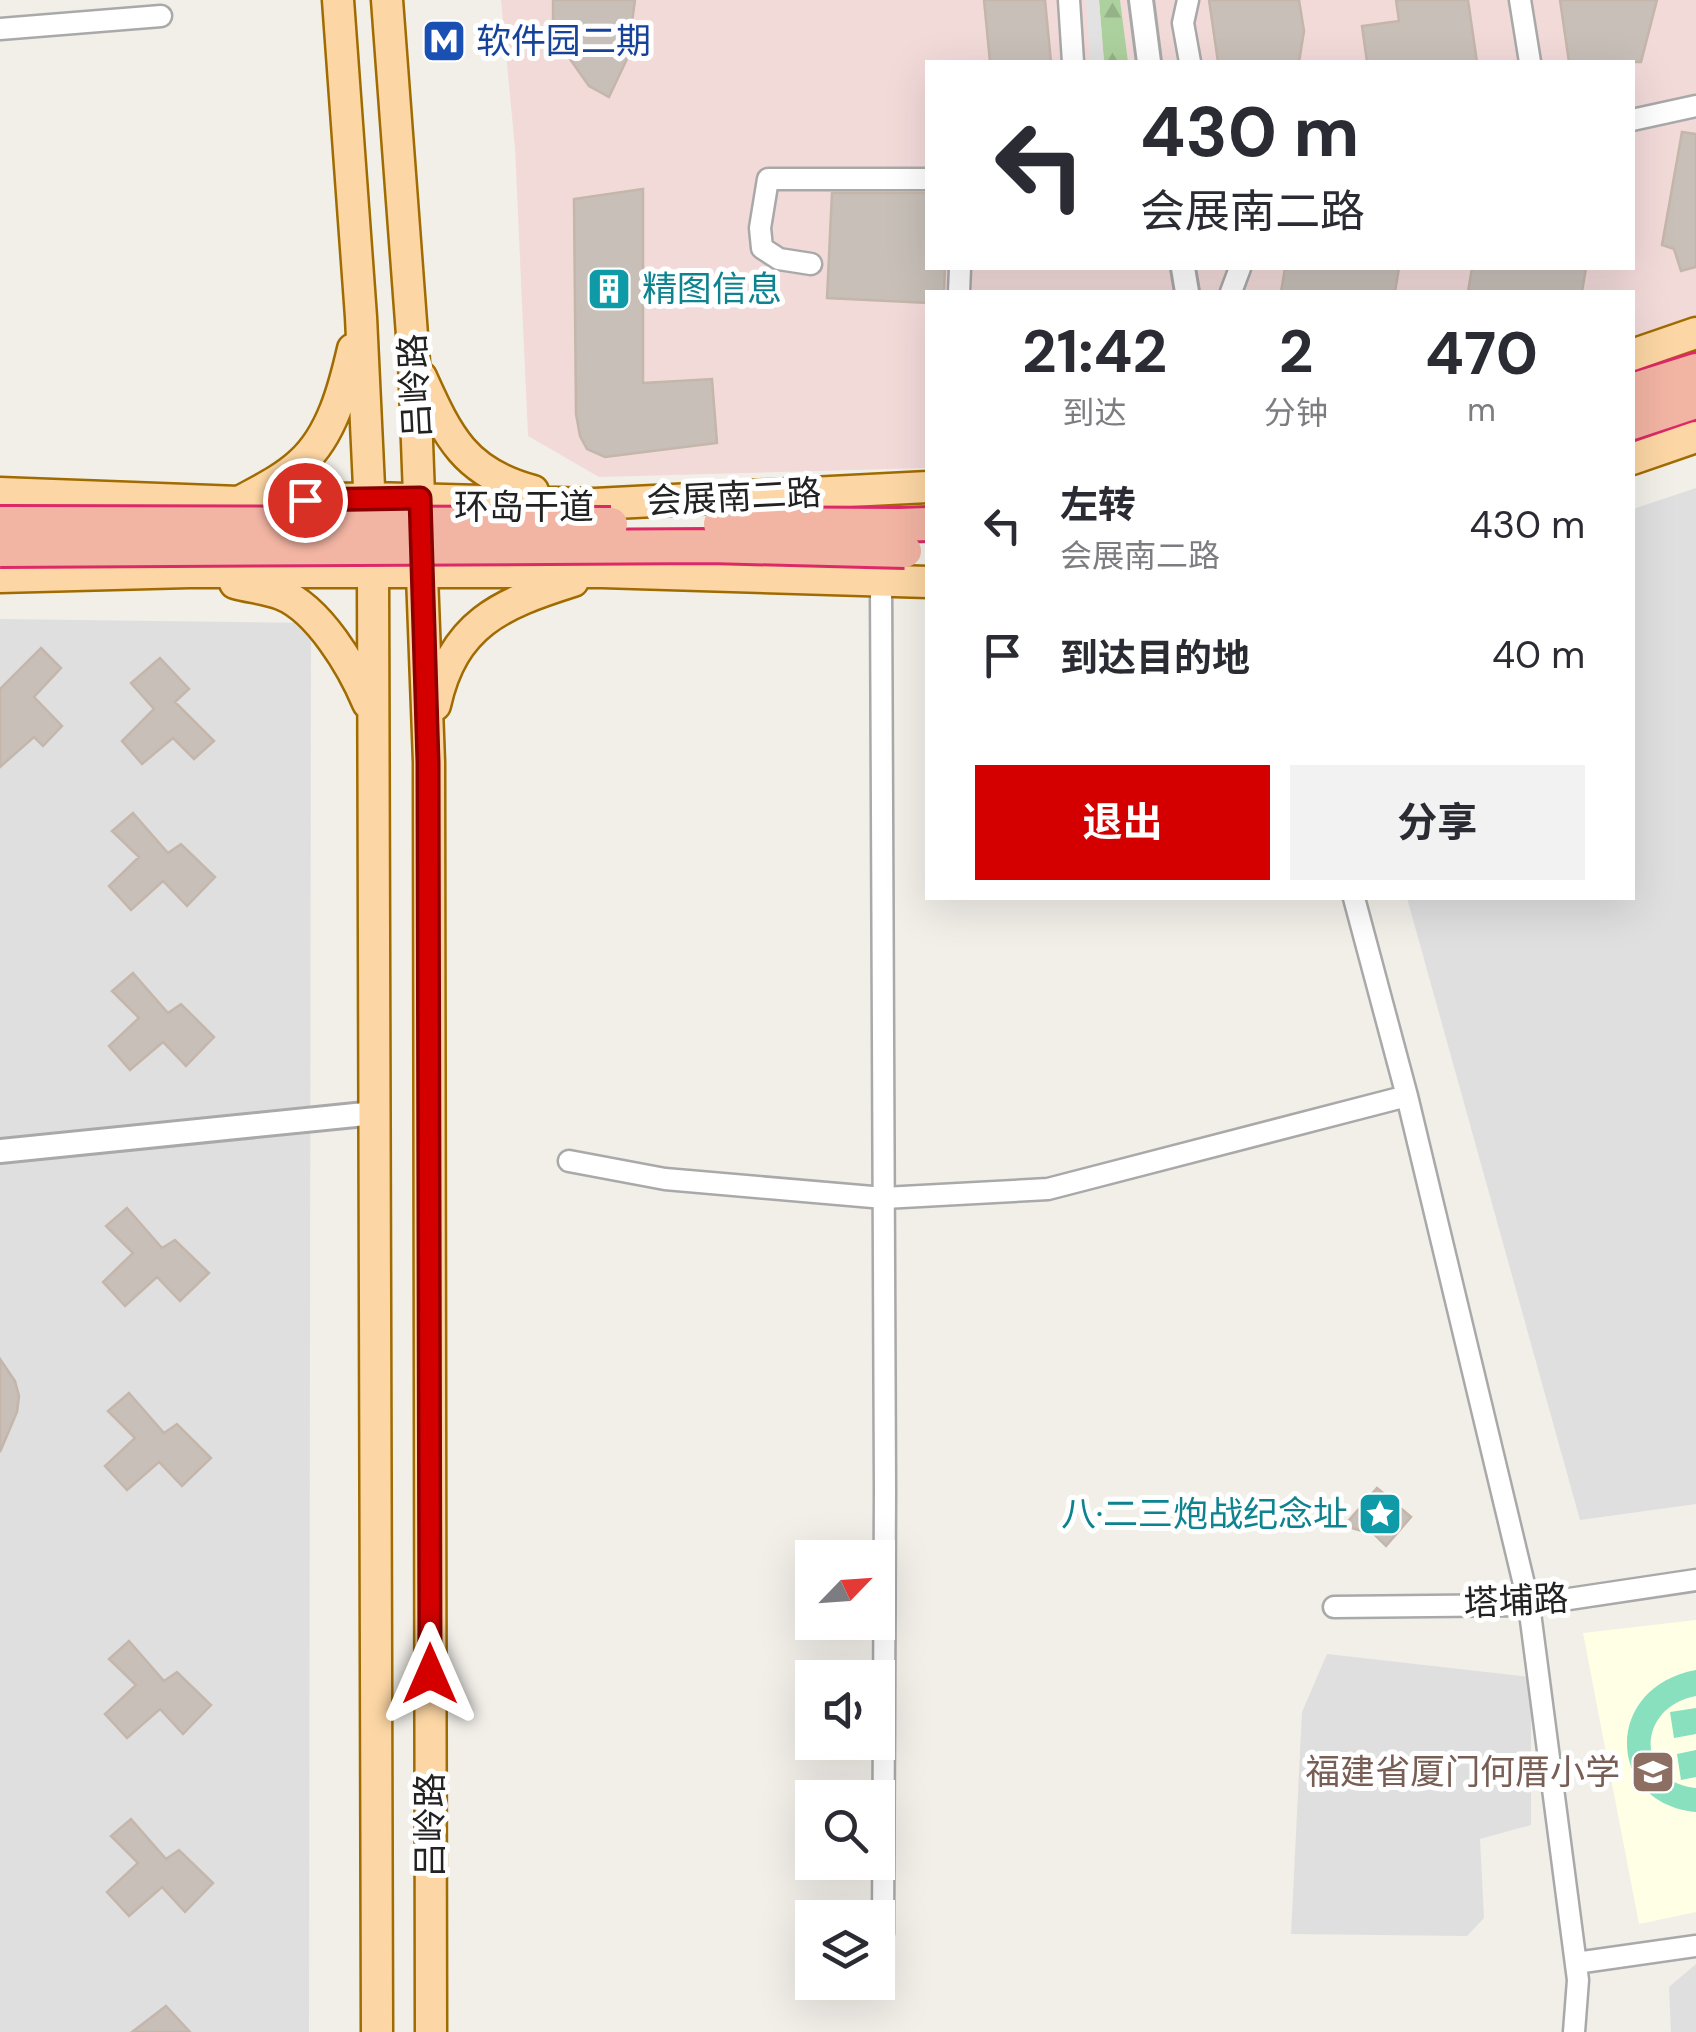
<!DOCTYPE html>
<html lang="zh">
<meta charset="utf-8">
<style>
body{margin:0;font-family:"DM Sans","Noto Sans SC",sans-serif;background:#f2f2f3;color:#2b2b33;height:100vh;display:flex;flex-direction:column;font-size:38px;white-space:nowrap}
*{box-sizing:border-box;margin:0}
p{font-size:32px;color:#7c7c81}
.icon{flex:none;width:55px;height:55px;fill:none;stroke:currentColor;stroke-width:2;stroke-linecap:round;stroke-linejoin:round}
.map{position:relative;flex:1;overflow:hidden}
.details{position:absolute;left:925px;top:290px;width:710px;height:610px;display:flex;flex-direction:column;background:#fff;border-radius:0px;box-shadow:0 10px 40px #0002}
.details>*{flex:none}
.guide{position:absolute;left:925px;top:60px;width:710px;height:210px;border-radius:0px;box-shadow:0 10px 40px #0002;background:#fff;color:#2b2b33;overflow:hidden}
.needle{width:65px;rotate:65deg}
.buttons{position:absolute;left:795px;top:1540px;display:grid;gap:20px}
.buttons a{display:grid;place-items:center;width:100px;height:100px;border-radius:0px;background:#fff;box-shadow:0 10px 40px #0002;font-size:50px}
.pin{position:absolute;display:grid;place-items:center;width:85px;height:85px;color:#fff;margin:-42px;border:5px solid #fff;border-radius:50%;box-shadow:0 2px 10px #0007}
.me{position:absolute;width:110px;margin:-55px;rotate:0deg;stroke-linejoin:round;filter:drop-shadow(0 0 8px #0008)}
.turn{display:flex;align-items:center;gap:35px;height:210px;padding:0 50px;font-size:45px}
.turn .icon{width:130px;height:130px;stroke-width:2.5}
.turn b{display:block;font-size:70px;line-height:85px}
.eta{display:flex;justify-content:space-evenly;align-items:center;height:170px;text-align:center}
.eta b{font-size:60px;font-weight:700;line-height:70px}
.primary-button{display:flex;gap:20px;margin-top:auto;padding:20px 50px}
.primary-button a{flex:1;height:115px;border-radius:0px;background:#d40000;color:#fff;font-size:40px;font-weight:700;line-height:115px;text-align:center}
.primary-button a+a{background:#f2f2f3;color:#2b2b33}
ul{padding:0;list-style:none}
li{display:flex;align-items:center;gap:30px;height:130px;padding:0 50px}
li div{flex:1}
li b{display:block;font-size:38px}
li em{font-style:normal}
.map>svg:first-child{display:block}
</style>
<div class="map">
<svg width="1696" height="2032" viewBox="0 0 1696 2032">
<defs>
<pattern id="forest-firs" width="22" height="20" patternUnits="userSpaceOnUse" patternTransform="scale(2.5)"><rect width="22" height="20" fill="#add19e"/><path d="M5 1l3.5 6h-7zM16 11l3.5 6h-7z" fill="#95b388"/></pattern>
</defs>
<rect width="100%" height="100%" fill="#f2efe9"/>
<!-- residential -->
<path fill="#e0dfdf" d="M 1696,488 L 1696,1504 L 1580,1520 L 1407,898 L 1632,898 L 1633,509 Z
M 0,619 L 311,623 L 309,2032 L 0,2032 Z
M 1327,1654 L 1531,1677 L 1531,1825 L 1480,1839 L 1484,1918 L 1467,1936 L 1291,1934 L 1302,1712 Z
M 1696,1964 L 1696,2032 L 1671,2032 L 1669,1987 Z"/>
<!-- commercial -->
<path fill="#f2dad9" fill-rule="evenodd" d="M 501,0 L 1696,0 L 1696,318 L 1633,339 L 1632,292 L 928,292 L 927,468 L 599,477 L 528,436 L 515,148 ZM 928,62 L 1632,62 L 1632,268 L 928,268 Z"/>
<!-- education -->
<path fill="#ffffe5" d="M 1696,1620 L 1696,1912 L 1639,1924 L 1583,1633 Z"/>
<!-- forest -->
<path fill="url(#forest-firs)" d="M 1099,0 L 1120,0 L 1128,62 L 1104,62 Z"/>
<!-- pitch -->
<path fill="#88e0be" d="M 1696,1670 L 1696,1696 C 1636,1707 1635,1782 1696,1788 L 1696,1812 C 1606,1804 1602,1687 1696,1670 Z
M 1696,1708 L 1696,1734 L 1674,1738 L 1670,1712 Z
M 1696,1750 L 1696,1777 L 1681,1780 L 1677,1754 Z"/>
<!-- parking -->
<path fill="#e2e2e2" d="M 1086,0 L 1099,0 L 1104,62 L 1090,62 Z"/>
<!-- building -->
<path fill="#c7bfb8" stroke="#c4b6ab" stroke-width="2.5" d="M 553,0 L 635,0 L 627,59 L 609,97 L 589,86 L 553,35 Z
M 984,0 L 1045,0 L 1051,62 L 990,62 Z
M 1209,0 L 1299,0 L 1304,31 L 1299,62 L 1218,62 Z
M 1396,0 L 1468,0 L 1477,62 L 1367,62 L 1362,26 L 1399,21 Z
M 1560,0 L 1657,0 L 1641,62 L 1569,62 Z
M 1682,132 L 1696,134 L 1696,267 L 1681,271 L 1674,249 L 1662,245 Z
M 643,189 L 643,383 L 712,379 L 717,443 L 605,457 L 587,449 L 580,436 L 576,414 L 574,199 Z
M 832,193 L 928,193 L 928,268 L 945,268 L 944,292 L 928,292 L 928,303 L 827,298 Z
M 1285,268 L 1399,268 L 1395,292 L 1281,292 Z
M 1472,268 L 1586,268 L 1582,292 L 1468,292 Z
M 41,648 L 61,668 L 34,697 L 62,726 L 43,746 L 34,737 L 0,767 L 0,689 Z
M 160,658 L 189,689 L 175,702 L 214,741 L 194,759 L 173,738 L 142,764 L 122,741 L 154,709 L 131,683 Z
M 133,813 L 168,853 L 181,844 L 215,877 L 187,906 L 163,881 L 131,910 L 109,886 L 139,857 L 112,831 Z
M 133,973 L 168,1013 L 181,1004 L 214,1037 L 186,1066 L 163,1042 L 130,1070 L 109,1046 L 139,1018 L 112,991 Z
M 127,1208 L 162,1248 L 175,1240 L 209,1273 L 180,1301 L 157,1277 L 125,1306 L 103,1282 L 133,1253 L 106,1226 Z
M 0,1359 L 15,1381 L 19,1396 L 17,1412 L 0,1452 Z
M 129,1393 L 164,1433 L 177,1424 L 211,1458 L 182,1486 L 159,1462 L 127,1490 L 105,1466 L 135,1438 L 108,1411 Z
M 1377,1488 L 1411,1517 L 1386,1546 L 1374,1534 L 1344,1526 Z
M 129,1641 L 164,1681 L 177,1672 L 211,1705 L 183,1734 L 160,1709 L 127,1738 L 105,1714 L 136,1685 L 109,1659 Z
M 131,1819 L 166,1859 L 179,1850 L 213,1883 L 185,1912 L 162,1887 L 129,1916 L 107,1892 L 138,1863 L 111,1836 Z
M 166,2006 L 190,2032 L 132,2032 Z"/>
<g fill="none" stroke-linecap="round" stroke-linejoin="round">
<defs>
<path id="minor" d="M 1069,0 L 1073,62
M 1188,0 L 1183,23 L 1190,62
M 1520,0 L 1530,62
M 0,29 L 161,16
M 1632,120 L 1696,106
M 811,264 L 779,259 L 762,248 L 760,228 L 768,179 L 928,179
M 959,292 L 960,268
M 1231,292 L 1240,268
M 881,581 L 885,1491 L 883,1933
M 1354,898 L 1407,1096 L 1529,1605 L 1578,1980 L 1574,2032
M 569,1161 L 665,1179 L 884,1198 L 1048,1189 L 1407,1096
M 1334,1607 L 1529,1605 L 1696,1580
M 1576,1963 L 1696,1946"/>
<path id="tertiary" d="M 1141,0 L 1149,62
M 1183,268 L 1187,292
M 0,1151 L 375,1113"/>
<path id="primary" d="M 338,0 L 361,317 L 373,572 L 377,2032
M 387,0 L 414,362 L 429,762 L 431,2032
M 1632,355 L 1696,333
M 421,377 C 448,437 465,473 533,491
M 1632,459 L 1696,437
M 0,493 L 239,502 L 371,498 L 595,504 L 928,487
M 241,501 C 261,490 284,479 301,463 C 332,435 344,388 353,349
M 0,577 L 189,572 L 602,572 L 928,582
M 235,583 C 250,587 267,589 281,594 C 319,609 353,667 368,703
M 435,705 C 453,624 500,604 573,581"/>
<path id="trunk" d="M 1632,390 L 1696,370
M 1632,423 L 1696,402
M 900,525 L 928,524"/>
</defs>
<!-- minor casing -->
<use href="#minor" stroke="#a9a9a9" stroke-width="25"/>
<!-- tertiary casing -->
<use href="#tertiary" stroke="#a9a9a9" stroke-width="28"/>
<!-- primary casing -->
<use href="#primary" stroke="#a06b00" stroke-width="35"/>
<!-- trunk casing -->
<use href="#trunk" stroke="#dc2a67" stroke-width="38"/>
<!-- minor -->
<use href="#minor" stroke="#fff" stroke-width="20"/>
<!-- tertiary -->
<use href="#tertiary" stroke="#fff" stroke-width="22"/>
<!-- primary -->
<use href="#primary" stroke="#fcd6a4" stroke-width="30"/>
<!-- trunk -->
<use href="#trunk" stroke="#f2b4a3" stroke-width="32"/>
<defs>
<path id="trunk-bridge" d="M 0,523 L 611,524
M 720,524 L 900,525
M 0,550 L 710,546 L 905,551"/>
</defs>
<!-- trunk-bridge casing -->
<use href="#trunk-bridge" stroke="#dc2a67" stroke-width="38" stroke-linecap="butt"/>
<!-- trunk-bridge -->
<use href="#trunk-bridge" stroke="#f2b4a3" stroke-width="32"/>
</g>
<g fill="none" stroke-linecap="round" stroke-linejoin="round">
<defs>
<path id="route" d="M 305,500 L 420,498 L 428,762 L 430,1674"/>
</defs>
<!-- route casing -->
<use href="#route" stroke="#8a0000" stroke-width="25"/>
<!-- route -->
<use href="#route" stroke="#d40000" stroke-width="18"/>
</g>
<!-- icons -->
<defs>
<symbol id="metro-square" viewBox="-11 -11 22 22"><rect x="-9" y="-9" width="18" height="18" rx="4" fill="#1a4fb4" stroke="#fff"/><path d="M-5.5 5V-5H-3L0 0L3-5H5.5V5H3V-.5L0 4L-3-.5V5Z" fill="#fff"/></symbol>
<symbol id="building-square" viewBox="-11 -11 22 22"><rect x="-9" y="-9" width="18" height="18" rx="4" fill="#0f9aa8" stroke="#fff"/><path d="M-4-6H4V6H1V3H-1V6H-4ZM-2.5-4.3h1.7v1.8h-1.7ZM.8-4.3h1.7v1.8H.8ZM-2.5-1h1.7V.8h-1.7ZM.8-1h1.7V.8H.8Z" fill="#fff"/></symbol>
<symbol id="sight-square" viewBox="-11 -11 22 22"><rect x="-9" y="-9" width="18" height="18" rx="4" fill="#0f9aa8" stroke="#fff"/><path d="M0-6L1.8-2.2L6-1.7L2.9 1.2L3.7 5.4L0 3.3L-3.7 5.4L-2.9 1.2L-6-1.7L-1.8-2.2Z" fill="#fff"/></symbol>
<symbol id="school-square" viewBox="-11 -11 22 22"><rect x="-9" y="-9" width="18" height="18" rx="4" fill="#8d6e63" stroke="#fff"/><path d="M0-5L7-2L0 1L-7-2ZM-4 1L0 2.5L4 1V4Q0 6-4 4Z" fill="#fff"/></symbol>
</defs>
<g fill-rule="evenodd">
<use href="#metro-square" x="419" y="16" width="50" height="50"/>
<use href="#building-square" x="584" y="264" width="50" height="50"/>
<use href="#sight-square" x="1355" y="1489" width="50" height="50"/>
<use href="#school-square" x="1628" y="1747" width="50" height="50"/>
</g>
<g text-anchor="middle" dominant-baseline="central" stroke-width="10" stroke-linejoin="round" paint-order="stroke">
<!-- transit labels -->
<g font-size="35" fill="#164399" stroke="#fff" text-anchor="start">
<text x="476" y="41">软件园二期</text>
</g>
<!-- culture labels -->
<g font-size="35" fill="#0d838f" stroke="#fff" text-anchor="start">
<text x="642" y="289">精图信息</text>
<text x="1348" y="1514" text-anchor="end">八·二三炮战纪念址</text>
</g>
<!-- street labels -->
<g font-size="35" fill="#222" stroke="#fff">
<text transform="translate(415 386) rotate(-93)">吕岭路</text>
<text transform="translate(734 497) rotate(-3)">会展南二路</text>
<text x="524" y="507">环岛干道</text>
<text transform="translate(1516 1601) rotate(-3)">塔埔路</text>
<text transform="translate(430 1825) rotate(-90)">吕岭路</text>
</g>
<!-- education labels -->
<g font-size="35" fill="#785e54" stroke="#fff" text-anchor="end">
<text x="1620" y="1772">福建省厦门何厝小学</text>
</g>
</g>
</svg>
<div class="buttons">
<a><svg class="needle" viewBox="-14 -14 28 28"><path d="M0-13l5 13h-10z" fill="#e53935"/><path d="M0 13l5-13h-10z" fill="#7c7c81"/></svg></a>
<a><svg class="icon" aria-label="sound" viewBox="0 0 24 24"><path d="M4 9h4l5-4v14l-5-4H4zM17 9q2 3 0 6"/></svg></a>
<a><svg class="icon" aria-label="search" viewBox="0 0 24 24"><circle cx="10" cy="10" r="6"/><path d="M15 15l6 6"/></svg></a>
<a><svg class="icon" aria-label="layers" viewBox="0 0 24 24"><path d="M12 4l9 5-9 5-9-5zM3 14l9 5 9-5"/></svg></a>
</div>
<div class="pin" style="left:305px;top:500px;background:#d93025"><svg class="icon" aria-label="arrive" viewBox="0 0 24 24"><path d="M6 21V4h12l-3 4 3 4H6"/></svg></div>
<svg class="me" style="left:430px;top:1674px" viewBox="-20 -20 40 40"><path d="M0-17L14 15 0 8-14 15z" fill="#d40000" stroke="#fff" stroke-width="4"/></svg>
<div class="guide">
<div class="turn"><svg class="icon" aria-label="left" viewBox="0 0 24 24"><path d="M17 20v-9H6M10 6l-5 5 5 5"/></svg><div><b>430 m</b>会展南二路</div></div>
</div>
<section class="details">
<div class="eta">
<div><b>21:42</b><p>到达</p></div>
<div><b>2</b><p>分钟</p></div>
<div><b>470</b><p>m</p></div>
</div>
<ul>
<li><svg class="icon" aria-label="left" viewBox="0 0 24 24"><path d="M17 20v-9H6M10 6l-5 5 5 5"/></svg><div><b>左转</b><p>会展南二路</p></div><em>430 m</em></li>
<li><svg class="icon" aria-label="arrive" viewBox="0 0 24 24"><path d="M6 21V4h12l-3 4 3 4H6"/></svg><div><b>到达目的地</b></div><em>40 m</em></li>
</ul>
<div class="primary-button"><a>退出</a><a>分享</a></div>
</section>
</div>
